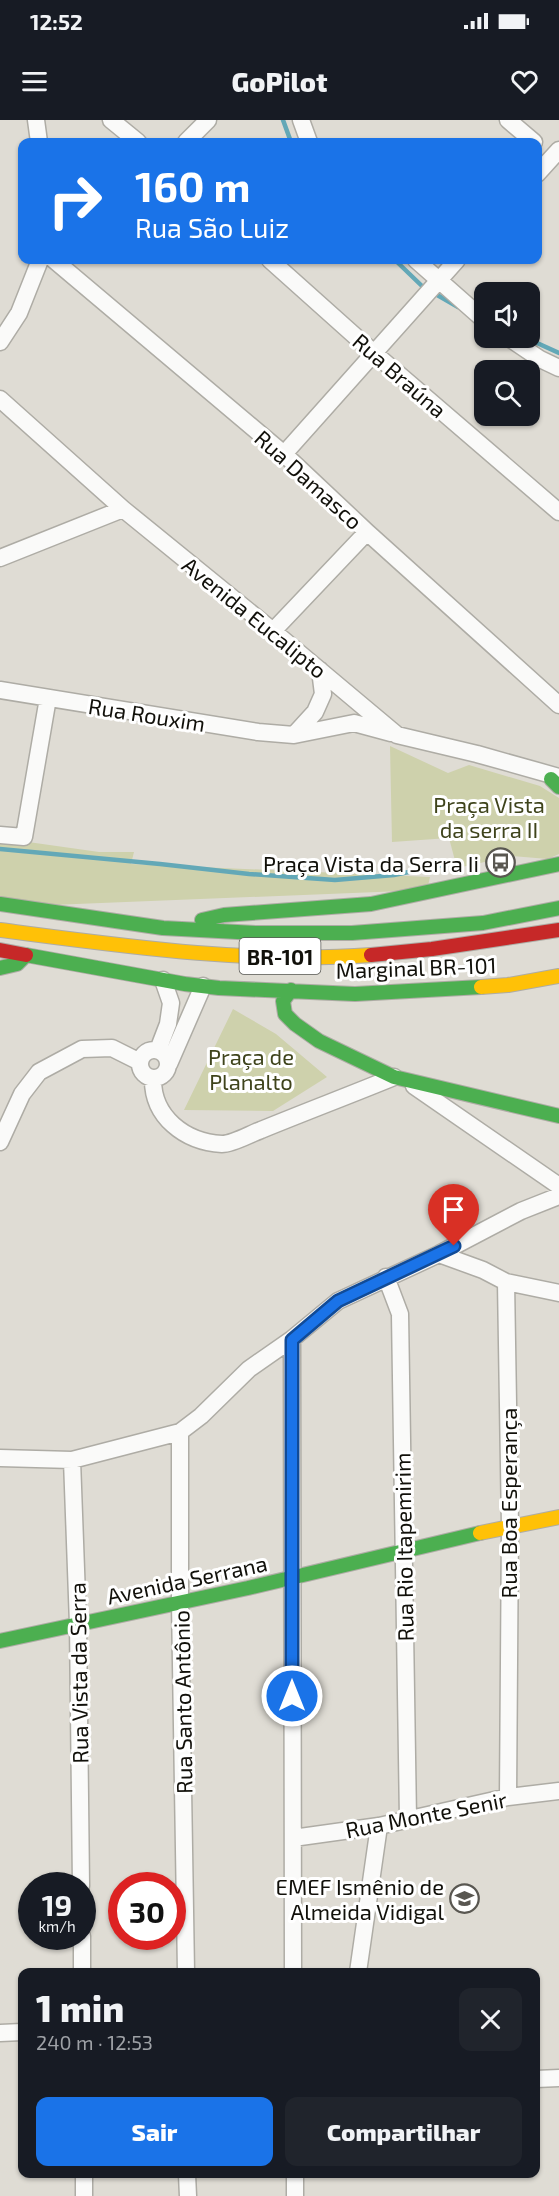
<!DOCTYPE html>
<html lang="pt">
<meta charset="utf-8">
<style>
body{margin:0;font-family:"Exo 2",sans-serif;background:#20242c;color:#f1f3f6;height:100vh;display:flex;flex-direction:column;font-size:22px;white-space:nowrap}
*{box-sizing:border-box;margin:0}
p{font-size:20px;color:#9ea1a6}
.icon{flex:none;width:33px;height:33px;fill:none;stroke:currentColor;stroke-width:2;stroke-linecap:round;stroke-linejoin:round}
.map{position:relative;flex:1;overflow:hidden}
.side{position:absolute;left:18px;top:1848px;width:522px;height:210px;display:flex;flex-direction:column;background:#171b24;border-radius:12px;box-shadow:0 2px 4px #0004}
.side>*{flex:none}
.hud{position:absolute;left:18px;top:18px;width:524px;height:126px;border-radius:12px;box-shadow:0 2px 4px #0004;background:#1a73e8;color:#fff;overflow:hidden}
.buttons{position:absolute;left:474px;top:162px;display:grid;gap:12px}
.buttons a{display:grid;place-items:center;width:66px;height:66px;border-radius:12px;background:#171b24;box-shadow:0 2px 4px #0004;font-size:30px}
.speed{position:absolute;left:18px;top:1752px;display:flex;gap:12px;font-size:30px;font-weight:700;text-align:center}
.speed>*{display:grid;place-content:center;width:78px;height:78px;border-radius:50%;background:#171b24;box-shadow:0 2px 4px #0004;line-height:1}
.speed small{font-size:15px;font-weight:400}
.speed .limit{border:9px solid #d22;background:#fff;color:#111}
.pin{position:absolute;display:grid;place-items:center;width:51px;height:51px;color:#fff;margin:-62px -26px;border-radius:50% 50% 50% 0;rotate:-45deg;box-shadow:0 0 6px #0007}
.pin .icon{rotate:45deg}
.me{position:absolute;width:66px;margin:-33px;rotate:0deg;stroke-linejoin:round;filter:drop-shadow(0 0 4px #0008)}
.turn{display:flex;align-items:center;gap:21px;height:126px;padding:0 18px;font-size:27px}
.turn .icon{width:78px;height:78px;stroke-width:2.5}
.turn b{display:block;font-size:42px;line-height:51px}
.round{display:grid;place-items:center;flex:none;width:63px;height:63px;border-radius:12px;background:#20242c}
.head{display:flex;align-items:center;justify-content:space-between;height:102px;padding:0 18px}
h1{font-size:36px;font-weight:800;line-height:45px}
.primary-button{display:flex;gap:12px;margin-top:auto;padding:12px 18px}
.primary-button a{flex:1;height:69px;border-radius:12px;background:#1a73e8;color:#fff;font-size:24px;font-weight:800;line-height:69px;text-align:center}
.primary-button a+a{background:#20242c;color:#f1f3f6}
.status{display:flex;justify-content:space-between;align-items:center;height:42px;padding:0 30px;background:#171b24;direction:ltr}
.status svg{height:16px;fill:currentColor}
header{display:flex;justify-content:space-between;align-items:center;height:78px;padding:0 18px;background:#171b24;font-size:27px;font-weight:800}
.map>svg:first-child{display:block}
</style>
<div class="status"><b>12:52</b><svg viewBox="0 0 49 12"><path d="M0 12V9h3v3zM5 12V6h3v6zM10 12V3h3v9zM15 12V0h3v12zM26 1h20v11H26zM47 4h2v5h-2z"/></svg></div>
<header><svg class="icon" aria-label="menu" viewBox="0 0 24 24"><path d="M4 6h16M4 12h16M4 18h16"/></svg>GoPilot<svg class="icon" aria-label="heart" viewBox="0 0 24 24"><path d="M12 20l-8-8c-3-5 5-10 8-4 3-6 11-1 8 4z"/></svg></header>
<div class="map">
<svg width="559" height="2076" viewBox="0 0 559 2076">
<rect width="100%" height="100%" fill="#dfdcd4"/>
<!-- green -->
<path fill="#ced1ac" d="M 390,626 L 448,653 L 469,645 L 540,666 L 559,678 L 559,734 L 548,739 L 512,736 L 457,748 L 449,718 L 392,722 Z
M 0,718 L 99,732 L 134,732 L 131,744 L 430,757 L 427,770 L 2,787 L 0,787 Z
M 233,889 L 276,914 L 327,957 L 273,991 L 184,990 Z"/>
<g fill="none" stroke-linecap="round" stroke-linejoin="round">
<!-- stream -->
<path stroke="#63a8b7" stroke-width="4.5" d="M 283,0 L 291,22
M 395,140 L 423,167
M 432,172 L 458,187
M 526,218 L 559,233
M 0,729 L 160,744 L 249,754 L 335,760 L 394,755 L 448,744"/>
<defs>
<path id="street" d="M 36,0 L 39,22
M 111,0 L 138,22
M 301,0 L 309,22
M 508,0 L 534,22
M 186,22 L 208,0
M 537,54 L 559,30
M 54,140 L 284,334 L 367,412 L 559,585
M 270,140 L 374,233 L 559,392
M 416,140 L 484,200
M 509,218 L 540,239 L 559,248
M 0,222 L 19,193 L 40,140
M 0,279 L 123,389 L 273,511 L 397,615 L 477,634 L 559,657
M 284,334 L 457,140
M 0,438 L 123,389
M 273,511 L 367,412
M 0,570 L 258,612 L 294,615 L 354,603 L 391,613
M 294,615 L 315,592 L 323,574 L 320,550
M 0,715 L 24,717 L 48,578
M140 944a14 14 0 1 1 28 0a14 14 0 1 1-28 0Z
M 158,930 L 168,904 L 171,883 L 163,860
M 169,944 L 203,866
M 153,958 C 152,997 185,1022 222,1024 C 233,1024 250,1014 261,1010 C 305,992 350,975 394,957
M 414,966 L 559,1066
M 0,1022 L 22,974 L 39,952 L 82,929 L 112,928 L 140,942
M 439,1134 L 483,1150 L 506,1162 L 510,1406 L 508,1677
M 386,1157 L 400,1194 L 408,1699
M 506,1162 L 559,1173
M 292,1219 L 293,1852
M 180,1312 L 180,1483 L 186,1852
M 0,1338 L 72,1340 L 180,1312 L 201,1296 L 249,1249 L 292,1219 L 338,1181 L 439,1134 L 521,1091 L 559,1076
M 72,1340 L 78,1504 L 81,1766
M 293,1718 L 379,1706 L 508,1677 L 559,1671
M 82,1816 L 82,1852
M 358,1852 L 379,1706
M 0,1913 L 22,1912
M 536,1959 L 559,1958
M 84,2054 L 84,2076
M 187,2054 L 188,2076
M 295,2054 L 295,2076"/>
<path id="fast" d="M 551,659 L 559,667
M 0,784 L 163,808 L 256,813 L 352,813 L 483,803 L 559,788
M 202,800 L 224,795 L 371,784 L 559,744
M 0,848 L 17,844 L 26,835 L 185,864 L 219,868 L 355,874 L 481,867
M 291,870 L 283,881 L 285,894 L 295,904 L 319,921 L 394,957 L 559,996
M 0,1521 L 248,1468 L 480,1413"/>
<path id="slow" d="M 0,810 C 123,826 247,844 371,835
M 481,867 L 508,865 L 559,856
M 480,1413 L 559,1397"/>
<path id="jam" d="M 0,830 L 26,835
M 371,835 L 432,829 L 559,810"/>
</defs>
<!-- street casing -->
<use href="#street" stroke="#aeaca5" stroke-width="19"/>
<!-- fast casing -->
<use href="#fast" stroke="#aeaca5" stroke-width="16"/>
<!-- slow casing -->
<use href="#slow" stroke="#aeaca5" stroke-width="16"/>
<!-- jam casing -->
<use href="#jam" stroke="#aeaca5" stroke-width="16"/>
<!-- street -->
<use href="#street" stroke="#fafaf9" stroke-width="16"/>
<!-- fast -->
<use href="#fast" stroke="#4caf50" stroke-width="14"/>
<!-- slow -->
<use href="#slow" stroke="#ffc107" stroke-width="14"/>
<!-- jam -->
<use href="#jam" stroke="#c62828" stroke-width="14"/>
</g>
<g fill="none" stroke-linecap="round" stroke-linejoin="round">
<defs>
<path id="route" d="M 292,1576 L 292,1220 L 338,1181 L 454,1126"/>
</defs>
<!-- route casing -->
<use href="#route" stroke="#114b97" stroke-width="15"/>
<!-- route -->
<use href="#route" stroke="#1a73e8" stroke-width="10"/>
</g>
<!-- icons -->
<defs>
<symbol id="bus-ring" viewBox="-11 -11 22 22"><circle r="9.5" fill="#fff" stroke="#595751" stroke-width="1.5"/><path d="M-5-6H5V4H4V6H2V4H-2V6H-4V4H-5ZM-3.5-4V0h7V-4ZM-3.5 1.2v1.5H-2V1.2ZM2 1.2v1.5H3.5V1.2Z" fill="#595751"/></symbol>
<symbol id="school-ring" viewBox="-11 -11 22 22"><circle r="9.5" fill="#fff" stroke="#595751" stroke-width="1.5"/><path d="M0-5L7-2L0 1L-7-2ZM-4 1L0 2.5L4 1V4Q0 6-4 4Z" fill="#595751"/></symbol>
</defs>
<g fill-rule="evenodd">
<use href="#bus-ring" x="484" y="726" width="33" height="33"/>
<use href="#school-ring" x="448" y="1762" width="33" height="33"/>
</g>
<g text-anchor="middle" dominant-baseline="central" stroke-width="6" stroke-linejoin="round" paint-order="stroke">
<!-- shield labels -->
<rect fill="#fff" stroke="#585854" stroke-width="1.5" x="239.5" y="818" width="81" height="36" rx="4.5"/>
<g font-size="21" font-weight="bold" fill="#11100a">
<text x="280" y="836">BR-101</text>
</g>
<!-- street labels -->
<g font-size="22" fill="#11100a" stroke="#fff">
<text transform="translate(400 255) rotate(41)">Rua Braúna</text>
<text transform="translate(309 359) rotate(42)">Rua Damasco</text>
<text transform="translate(255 497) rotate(39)">Avenida Eucalipto</text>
<text transform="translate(147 594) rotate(9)">Rua Rouxim</text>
<text transform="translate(416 847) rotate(-2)">Marginal BR-101</text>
<text transform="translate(508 1383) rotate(-90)">Rua Boa Esperança</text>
<text transform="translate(403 1427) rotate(-91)">Rua Rio Itapemirim</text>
<text transform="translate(187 1459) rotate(-12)">Avenida Serrana</text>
<text transform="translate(78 1553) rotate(-91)">Rua Vista da Serra</text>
<text transform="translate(182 1582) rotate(-91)">Rua Santo Antônio</text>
<text transform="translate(426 1694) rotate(-11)">Rua Monte Senir</text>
</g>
<!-- park labels -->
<g font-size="22" fill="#3f441c" stroke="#fff">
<text x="489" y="684">Praça Vista<tspan x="489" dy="25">da serra II</tspan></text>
<text x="251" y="936">Praça de<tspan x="251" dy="25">Planalto</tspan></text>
</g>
<!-- poi labels -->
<g font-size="22" fill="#11100a" stroke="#fff" text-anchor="end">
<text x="479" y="743">Praça Vista da Serra Ii</text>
<text x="444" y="1766">EMEF Ismênio de<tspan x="444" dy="25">Almeida Vidigal</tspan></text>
</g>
</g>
</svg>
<div class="buttons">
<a><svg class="icon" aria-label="sound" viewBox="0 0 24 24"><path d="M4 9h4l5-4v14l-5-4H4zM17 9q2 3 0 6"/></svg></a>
<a><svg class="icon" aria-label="search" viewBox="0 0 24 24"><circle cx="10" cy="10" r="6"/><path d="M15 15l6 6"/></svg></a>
</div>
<div class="speed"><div>19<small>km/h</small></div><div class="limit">30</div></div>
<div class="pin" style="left:454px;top:1126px;background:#d93025"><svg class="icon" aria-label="arrive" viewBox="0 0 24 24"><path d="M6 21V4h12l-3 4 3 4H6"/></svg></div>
<svg class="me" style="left:292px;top:1576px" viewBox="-20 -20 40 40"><circle r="17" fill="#1a73e8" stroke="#fff" stroke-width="3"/><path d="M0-11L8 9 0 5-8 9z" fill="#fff"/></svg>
<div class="hud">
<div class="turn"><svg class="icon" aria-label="right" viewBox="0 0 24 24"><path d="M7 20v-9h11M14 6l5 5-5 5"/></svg><div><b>160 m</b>Rua São Luiz</div></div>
</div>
<section class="side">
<div class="head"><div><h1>1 min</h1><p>240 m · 12:53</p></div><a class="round"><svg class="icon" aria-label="close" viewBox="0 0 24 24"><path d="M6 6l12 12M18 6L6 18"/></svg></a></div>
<div class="primary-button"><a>Sair</a><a>Compartilhar</a></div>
</section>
</div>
